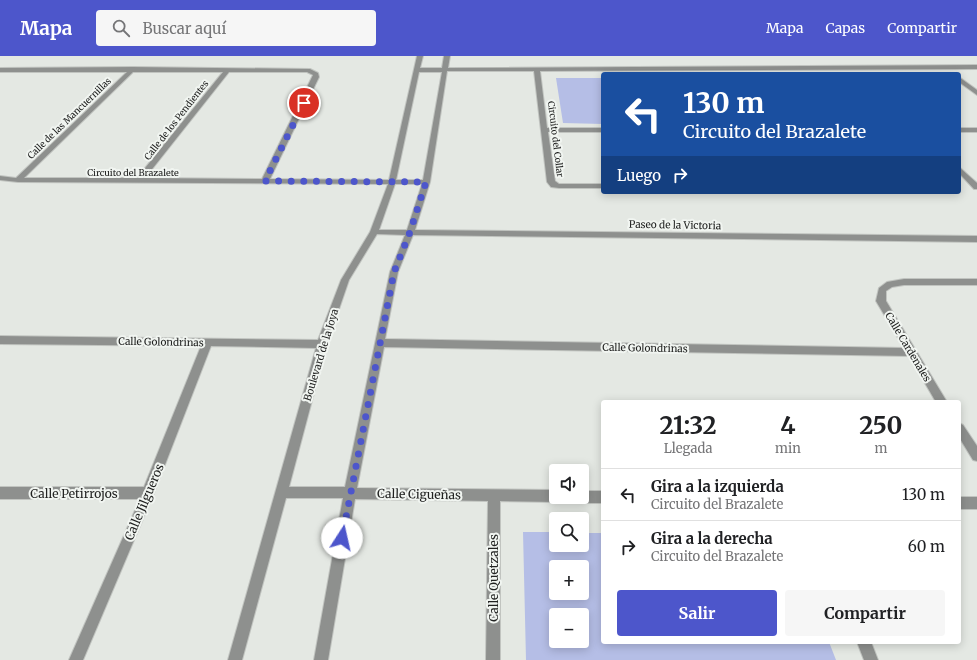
<!DOCTYPE html>
<html lang="es">
<meta charset="utf-8">
<style>
body{margin:0;font-family:Merriweather,serif;background:#f6f6f6;color:#202124;height:100vh;display:flex;flex-direction:column;font-size:15px;white-space:nowrap}
*{box-sizing:border-box;margin:0}
p{font-size:13px;color:#757577}
.icon{flex:none;width:22px;height:22px;fill:none;stroke:currentColor;stroke-width:2;stroke-linecap:round;stroke-linejoin:round}
.map{position:relative;flex:1;overflow:hidden}
.details{position:absolute;left:601px;top:344px;width:360px;height:244px;display:flex;flex-direction:column;background:#fff;border-radius:4px;box-shadow:0 2px 10px #0003}
.details>*{flex:none}
.hud{position:absolute;left:601px;top:16px;width:360px;height:122px;border-radius:4px;box-shadow:0 2px 10px #0003;background:#1a4fa0;color:#fff;overflow:hidden}
.tools{position:absolute;left:549px;top:408px;display:grid;gap:8px}
.tools a{display:grid;place-items:center;width:40px;height:40px;border-radius:4px;background:#fff;box-shadow:0 2px 10px #0003;font-size:20px}
.pin{position:absolute;display:grid;place-items:center;width:34px;height:34px;color:#fff;margin:-17px;border:2px solid #fff;border-radius:50%;box-shadow:0 1px 4px #0007}
.me{position:absolute;width:44px;margin:-22px;rotate:10deg;stroke-linejoin:round;filter:drop-shadow(0 0 3px #0008)}
.turn{display:flex;align-items:center;gap:14px;height:84px;padding:0 16px;font-size:18px}
.turn .icon{width:52px;height:52px;stroke-width:2.5}
.turn b{display:block;font-size:28px;line-height:34px}
.then{display:flex;align-items:center;height:38px;padding:0 16px;background:#0003;gap:8px;font-size:15px}
.eta{display:flex;justify-content:space-evenly;align-items:center;height:68px;text-align:center}
.eta b{font-size:24px;font-weight:700;line-height:28px}
.button{display:flex;gap:8px;margin-top:auto;padding:8px 16px}
.button a{flex:1;height:46px;border-radius:4px;background:#4d56cb;color:#fff;font-size:16px;font-weight:700;line-height:46px;text-align:center}
.button a+a{background:#f6f6f6;color:#202124}
ul{padding:0;list-style:none}
li{display:flex;align-items:center;gap:12px;height:52px;padding:0 16px;border-top:1px solid #e0e0e0}
li div{flex:1}
li b{display:block;font-size:15px}
li em{font-style:normal}
header{display:flex;align-items:center;gap:24px;box-sizing:border-box;height:56px;padding:0 20px;background:#4d56cb;color:#fff}
header strong{font-size:19px}
nav{display:flex;gap:22px;margin-inline-start:auto;font-size:14px}
.search{width:280px;height:36px;background:#f6f6f6;display:flex;align-items:center;gap:10px;box-sizing:border-box;padding:0 14px;border-radius:4px;color:#757577;font-size:15px}
.map>svg:first-child{display:block}
</style>
<header>
<strong>Mapa</strong>
<div class="search"><svg class="icon" aria-label="search" viewBox="0 0 24 24"><circle cx="10" cy="10" r="6"/><path d="M15 15l6 6"/></svg>Buscar aquí</div>
<nav><a>Mapa</a><a>Capas</a><a>Compartir</a></nav>
</header>
<div class="map">
<svg width="977" height="604" viewBox="0 0 977 604">
<rect width="100%" height="100%" fill="#e4e8e3"/>
<!-- green -->
<path fill="#b5bee6" fill-rule="evenodd" d="M 556,22 L 603,22 L 603,68 L 563,67 Z
M 523,476 L 556,476 L 556,489 L 582,489 L 582,477 L 603,477 L 603,586 L 829,586 L 836,604 L 526,604 ZM 556,511 L 582,511 L 582,537 L 556,537 ZM 556,559 L 582,559 L 582,585 L 556,585 Z"/>
<g fill="none" stroke-linecap="round" stroke-linejoin="round">
<defs>
<path id="minor" d="M 417,0 L 423,0 L 420,12 L 442,12 L 444,0 L 450,0 L 448,12 L 977,9 L 977,13 L 540,15 L 547,72 L 603,72 L 603,76 L 548,76 L 555,125 L 559,128 L 603,128 L 603,132 L 559,132 L 551,131 L 547,126 L 534,15 L 447,15 L 430,126 L 415,174 L 977,180 L 977,186 L 413,179 L 398,216 L 385,283 L 904,292 L 876,245 L 879,232 L 887,226 L 904,223 L 977,223 L 977,229 L 904,229 L 892,231 L 886,235 L 886,245 L 947,346 L 936,346 L 909,300 L 384,291 L 357,432 L 556,434 L 556,441 L 562,441 L 560,444 L 556,446 L 500,445 L 500,604 L 486,604 L 488,445 L 355,443 L 328,604 L 314,604 L 343,442 L 286,442 L 242,604 L 228,604 L 316,292 L 211,290 L 154,437 L 83,604 L 69,604 L 140,443 L 0,443 L 0,431 L 144,431 L 201,290 L 0,288 L 0,280 L 318,284 L 341,224 L 370,176 L 388,128 L 18,126 L 0,124 L 0,120 L 16,122 L 127,16 L 0,16 L 0,12 L 133,11 L 310,13 L 318,17 L 319,21 L 270,123 L 389,124 ZM 133,16 L 223,16 L 137,122 L 24,122 ZM 229,16 L 307,16 L 313,19 L 262,123 L 145,122 ZM 419,16 L 442,16 L 423,124 L 396,124 ZM 395,128 L 422,128 L 407,174 L 379,174 ZM 377,178 L 405,179 L 390,216 L 345,431 L 289,431 L 327,288 L 349,224 Z
M 959,21 L 977,34 L 977,39 L 959,26 Z
M 959,72 L 977,72 L 977,76 L 959,76 Z
M 959,111 L 977,127 L 977,133 L 974,133 L 959,117 Z
M 959,367 L 963,369 L 977,390 L 977,405 L 973,404 L 959,381 Z
M 582,435 L 603,435 L 603,447 L 582,447 L 578,445 L 576,441 L 582,441 Z
M 959,441 L 977,441 L 977,453 L 959,453 Z
M 857,586 L 871,586 L 878,604 L 864,604 Z"/>
</defs>
<!-- minor casing -->
<use href="#minor" stroke="#c1c4c0" stroke-width="2"/>
<!-- minor -->
<use href="#minor" fill="#8e908e" fill-rule="evenodd"/>
</g>
<g fill="none" stroke-linecap="round" stroke-linejoin="round">
<!-- route -->
<path stroke="#4d56cb" stroke-width="7" stroke-dasharray="0 12.6" d="M 304,47 L 265,125 L 426,126 L 410,176 L 394,216 L 342,482"/>
</g>
<g text-anchor="middle" dominant-baseline="central" stroke-width="4" stroke-linejoin="round" paint-order="stroke">
<!-- far-street labels -->
<g font-size="9" fill="#212221" stroke="#f1f5f1">
<text transform="translate(69 62) rotate(-44)">Calle de las Mancuernillas</text>
<text transform="translate(176 64) rotate(-52)">Calle de los Pendientes</text>
<text transform="translate(556 83) rotate(83)">Circuito del Collar</text>
<text x="133" y="116">Circuito del Brazalete</text>
</g>
<!-- street labels -->
<g font-size="10" fill="#212221" stroke="#f1f5f1">
<text transform="translate(675 169) rotate(1)">Paseo de la Victoria</text>
<text transform="translate(161 286) rotate(1)">Calle Golondrinas</text>
<text transform="translate(908 291) rotate(59)">Calle Cardenales</text>
<text transform="translate(645 292) rotate(1)">Calle Golondrinas</text>
<text transform="translate(321 299) rotate(-73)">Boulevard de la Joya</text>
</g>
<!-- near-street labels -->
<g font-size="12" fill="#212221" stroke="#f1f5f1">
<text x="74" y="437">Calle Petirrojos</text>
<text transform="translate(419 438) rotate(1)">Calle Cigueñas</text>
<text transform="translate(144 446) rotate(-67)">Calle Jilgueros</text>
<text transform="translate(493 522) rotate(-90)">Calle Quetzales</text>
</g>
</g>
</svg>
<div class="tools">
<a><svg class="icon" aria-label="sound" viewBox="0 0 24 24"><path d="M4 9h4l5-4v14l-5-4H4zM17 9q2 3 0 6"/></svg></a>
<a><svg class="icon" aria-label="search" viewBox="0 0 24 24"><circle cx="10" cy="10" r="6"/><path d="M15 15l6 6"/></svg></a>
<a>+</a>
<a>−</a>
</div>
<div class="pin" style="left:304px;top:47px;background:#d93025"><svg class="icon" aria-label="arrive" viewBox="0 0 24 24"><path d="M6 21V4h12l-3 4 3 4H6"/></svg></div>
<svg class="me" style="left:342px;top:482px" viewBox="-20 -20 40 40"><circle r="19" fill="#fff"/><path d="M0-13L10 11 0 6-10 11z" fill="#4d56cb"/></svg>
<div class="hud">
<div class="turn"><svg class="icon" aria-label="left" viewBox="0 0 24 24"><path d="M17 20v-9H6M10 6l-5 5 5 5"/></svg><div><b>130 m</b>Circuito del Brazalete</div></div>
<div class="then">Luego<svg class="icon" aria-label="right" viewBox="0 0 24 24"><path d="M7 20v-9h11M14 6l5 5-5 5"/></svg></div>
</div>
<section class="details">
<div class="eta">
<div><b>21:32</b><p>Llegada</p></div>
<div><b>4</b><p>min</p></div>
<div><b>250</b><p>m</p></div>
</div>
<ul>
<li><svg class="icon" aria-label="left" viewBox="0 0 24 24"><path d="M17 20v-9H6M10 6l-5 5 5 5"/></svg><div><b>Gira a la izquierda</b><p>Circuito del Brazalete</p></div><em>130 m</em></li>
<li><svg class="icon" aria-label="right" viewBox="0 0 24 24"><path d="M7 20v-9h11M14 6l5 5-5 5"/></svg><div><b>Gira a la derecha</b><p>Circuito del Brazalete</p></div><em>60 m</em></li>
</ul>
<div class="button"><a>Salir</a><a>Compartir</a></div>
</section>
</div>
